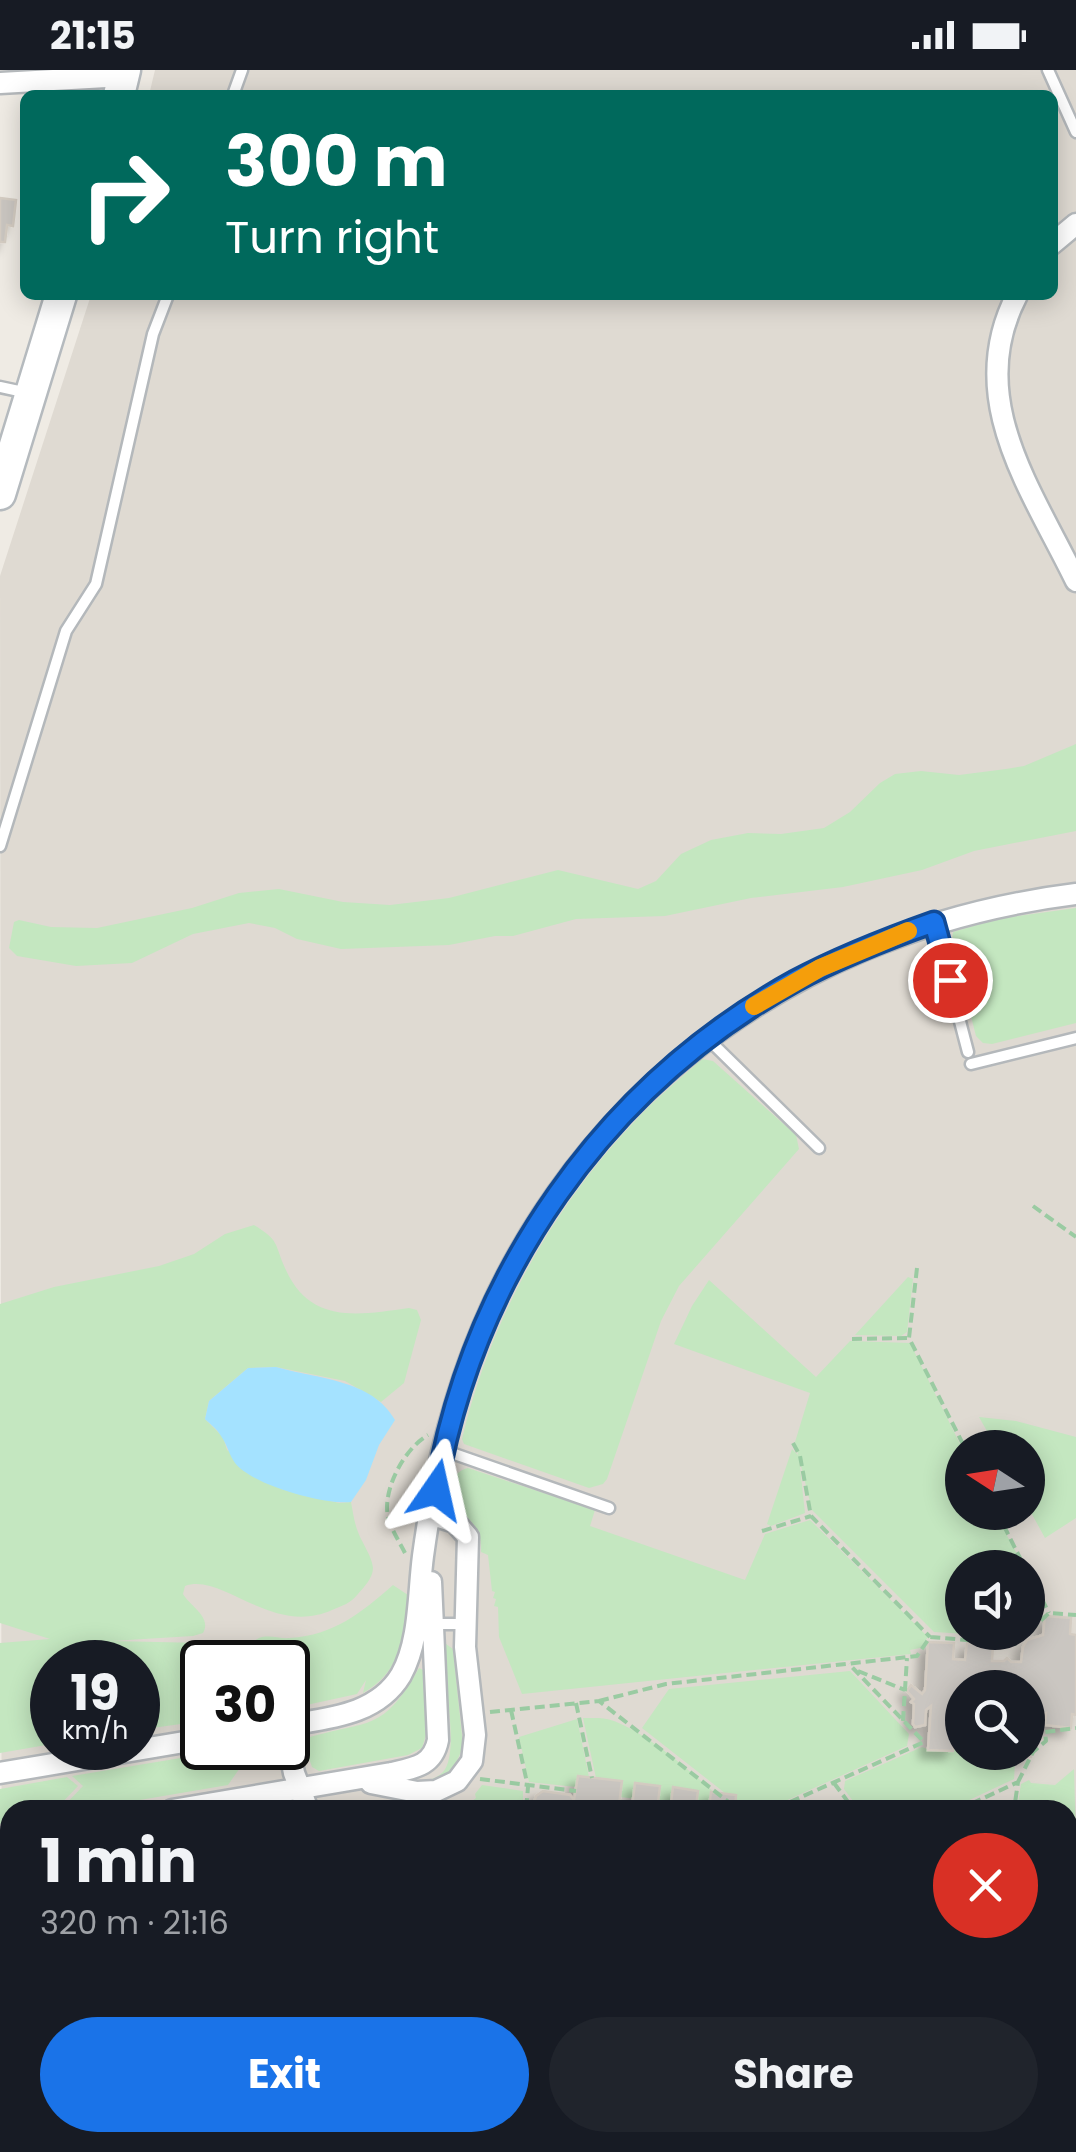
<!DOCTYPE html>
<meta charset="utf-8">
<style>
body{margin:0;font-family:Poppins,sans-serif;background:#20242c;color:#f1f3f6;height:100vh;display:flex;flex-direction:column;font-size:38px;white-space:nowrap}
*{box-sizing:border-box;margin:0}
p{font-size:32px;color:#9ea1a6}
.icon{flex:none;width:55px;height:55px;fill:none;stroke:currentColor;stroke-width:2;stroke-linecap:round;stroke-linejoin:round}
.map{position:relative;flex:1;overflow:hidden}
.panel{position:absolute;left:0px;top:1730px;width:1078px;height:352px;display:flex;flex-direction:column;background:#171b24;border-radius:30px 30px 0 0;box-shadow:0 5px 25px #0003}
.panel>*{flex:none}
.top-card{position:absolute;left:20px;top:20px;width:1038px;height:210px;border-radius:15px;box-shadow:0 5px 25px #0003;background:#00695c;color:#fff;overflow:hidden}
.needle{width:65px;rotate:282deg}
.controls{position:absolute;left:945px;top:1360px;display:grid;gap:20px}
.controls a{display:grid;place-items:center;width:100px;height:100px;border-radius:50%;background:#171b24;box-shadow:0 5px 25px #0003;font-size:50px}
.speed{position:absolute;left:30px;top:1570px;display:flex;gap:20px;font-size:50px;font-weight:700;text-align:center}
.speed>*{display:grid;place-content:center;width:130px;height:130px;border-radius:50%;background:#171b24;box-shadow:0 5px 25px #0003;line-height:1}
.speed small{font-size:25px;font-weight:400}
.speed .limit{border:5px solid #111;border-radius:15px;background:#fff;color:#111}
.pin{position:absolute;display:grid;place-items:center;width:85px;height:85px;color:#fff;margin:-42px;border:5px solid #fff;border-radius:50%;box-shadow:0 2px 10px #0007}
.me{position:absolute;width:110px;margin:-55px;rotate:11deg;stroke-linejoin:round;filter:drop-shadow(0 0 8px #0008)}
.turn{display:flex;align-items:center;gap:35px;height:210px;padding:0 40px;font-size:45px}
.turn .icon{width:130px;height:130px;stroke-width:2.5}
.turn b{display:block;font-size:70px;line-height:85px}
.round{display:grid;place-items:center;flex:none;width:105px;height:105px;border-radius:52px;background:#20242c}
.headline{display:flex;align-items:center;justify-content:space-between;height:170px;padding:0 40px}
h1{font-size:60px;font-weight:700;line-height:75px}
.primary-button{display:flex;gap:20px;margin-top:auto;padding:20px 40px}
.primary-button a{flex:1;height:115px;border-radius:60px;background:#1a73e8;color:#fff;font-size:40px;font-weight:700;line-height:115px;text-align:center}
.primary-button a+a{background:#20242c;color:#f1f3f6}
.status{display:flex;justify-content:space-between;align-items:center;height:70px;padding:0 50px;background:#171b24;direction:ltr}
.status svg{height:28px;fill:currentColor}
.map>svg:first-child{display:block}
</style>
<div class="status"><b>21:15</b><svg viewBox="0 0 49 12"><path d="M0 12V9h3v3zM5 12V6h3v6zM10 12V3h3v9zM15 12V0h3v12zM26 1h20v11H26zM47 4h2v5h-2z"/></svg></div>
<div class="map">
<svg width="1076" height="2082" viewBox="0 0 1076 2082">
<defs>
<filter id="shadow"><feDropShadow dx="-8" dy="8" stdDeviation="5" flood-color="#0004"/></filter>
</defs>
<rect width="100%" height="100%" fill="#efebe4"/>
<!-- education -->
<path fill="#dfdad2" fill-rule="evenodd" d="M 155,0 L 1076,0 L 1076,2082 L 2,2082 L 0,506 L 91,225 L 1052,225 L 1052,25 L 149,25 ZM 962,1378 L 1028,1378 L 1028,1442 L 962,1442 ZM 962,1498 L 1028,1498 L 1028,1562 L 962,1562 ZM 52,1592 L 138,1592 L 138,1678 L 52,1678 ZM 202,1592 L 288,1592 L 288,1678 L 202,1678 ZM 962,1618 L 1028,1618 L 1028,1682 L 962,1682 ZM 10,1740 L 1068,1740 L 1068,2072 L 10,2072 Z"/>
<!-- green -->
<path fill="#c4e7c0" d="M 1076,674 L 1076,761 L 974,781 L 922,800 L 843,817 L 751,828 L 665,846 L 576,849 L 513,866 L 495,866 L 449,875 L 341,879 L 297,869 L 275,858 L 249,853 L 193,864 L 132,893 L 76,896 L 17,886 L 9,878 L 14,852 L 19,850 L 51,857 L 97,858 L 192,838 L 239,823 L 279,819 L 343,832 L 390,835 L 449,828 L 558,800 L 638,819 L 656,811 L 681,784 L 711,770 L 748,763 L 781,764 L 824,758 L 850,742 L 880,713 L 895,704 L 921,701 L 959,705 L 1006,699 L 1024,696 Z
M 1076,838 L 1076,953 L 992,974 L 983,973 L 976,966 L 952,872 L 953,862 L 997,849 Z
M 702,989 L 713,991 L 796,1065 L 799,1079 L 679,1216 L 661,1251 L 607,1409 L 603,1414 L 589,1418 L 464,1374 L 462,1369 C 490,1251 551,1139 635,1051 C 655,1029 680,1009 702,989 Z
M 254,1155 C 280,1171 274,1173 285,1198 C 310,1255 358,1245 409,1238 L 417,1240 L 421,1250 L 404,1313 L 381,1332 L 345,1311 L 276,1297 L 248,1298 L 209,1331 L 205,1349 L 223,1367 L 227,1380 L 281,1419 L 339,1433 L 351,1432 C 353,1442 354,1452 358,1462 C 362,1473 372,1486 373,1498 C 373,1508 364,1517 358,1524 C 351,1533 342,1536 332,1540 C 272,1567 222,1502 185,1516 L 183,1524 C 191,1537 212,1547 203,1563 L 193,1566 L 111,1571 L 203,1573 L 207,1592 L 202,1592 L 202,1651 L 138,1660 L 138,1592 L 52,1592 L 52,1674 L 0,1683 L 0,1573 L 50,1569 L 0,1553 L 0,1234 L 54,1217 L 159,1196 L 194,1184 L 225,1164 Z
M 908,1207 L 913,1209 L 907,1262 L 901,1266 L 855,1265 Z
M 709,1210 L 816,1307 L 850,1271 L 910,1273 L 962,1378 L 962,1442 L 995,1443 L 1024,1497 L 962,1498 L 962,1555 L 959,1560 L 962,1558 L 962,1562 L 1021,1563 L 1016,1567 L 934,1562 L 812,1440 L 799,1388 L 805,1443 L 771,1456 L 767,1454 L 792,1379 L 798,1385 L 795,1372 L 810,1323 L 674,1274 L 692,1236 Z
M 979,1347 L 1016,1351 L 1076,1367 L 1076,1448 L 1045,1468 L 1028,1437 L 1028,1378 L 996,1377 Z
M 468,1398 L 595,1440 L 590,1456 L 745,1510 L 765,1464 L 810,1450 L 928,1567 L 920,1578 L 910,1580 L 911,1584 L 522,1624 L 499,1567 L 498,1537 L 494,1536 L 496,1529 L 493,1528 L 495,1522 L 492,1521 L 488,1485 L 481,1482 C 482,1456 469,1448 449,1435 C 448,1419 451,1402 468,1398 Z
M 393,1515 L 408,1525 C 405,1566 402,1601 363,1623 L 366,1610 L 357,1624 L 288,1639 L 288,1592 L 230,1592 C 244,1588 246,1574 259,1568 C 269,1564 279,1569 290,1568 C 334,1565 361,1543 393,1515 Z
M 446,1574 L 453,1579 L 463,1675 C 458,1695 444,1714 422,1713 C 429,1710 437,1708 443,1702 C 461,1682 442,1605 443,1575 Z
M 419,1598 L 423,1600 L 427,1662 L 422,1678 L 408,1685 L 319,1701 L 312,1697 L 304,1674 L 307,1668 C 371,1649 382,1663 419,1598 Z
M 850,1601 L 909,1664 L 907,1676 L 783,1732 L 760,1730 L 759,1737 L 739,1734 L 642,1658 L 669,1619 Z
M 583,1648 C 594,1648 604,1647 614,1651 C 655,1667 701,1711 734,1740 L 620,1727 L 622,1711 L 596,1708 Z
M 577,1649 L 589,1707 L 576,1717 L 529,1712 L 519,1667 Z
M 922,1677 L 929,1680 L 962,1679 L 967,1683 L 1003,1683 L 1015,1694 L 1014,1709 L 948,1740 L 859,1739 L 844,1719 L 845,1711 Z
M 241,1678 L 249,1685 L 228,1715 L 81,1740 L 60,1740 L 83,1716 L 72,1706 Z
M 1074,1699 L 1076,1770 L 1068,1782 L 1068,1740 L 1017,1740 L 1021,1714 L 1029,1710 L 1031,1713 L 1055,1715 Z
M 67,1707 L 78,1716 L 55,1740 L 10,1740 L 10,1752 L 0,1754 L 0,1719 Z
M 482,1715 L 523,1721 L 523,1740 L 451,1740 L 452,1736 L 463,1732 L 467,1735 L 476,1728 L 475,1724 Z
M 10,1791 L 10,2072 L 377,2072 L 380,2082 L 0,2082 L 0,1793 Z
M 787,2072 L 782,2075 L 781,2082 L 643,2082 L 640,2073 Z"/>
<!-- water -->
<path fill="#a4e2ff" d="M 276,1297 C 317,1309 372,1309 395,1350 L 379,1375 L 366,1410 L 351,1432 C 325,1435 252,1415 235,1393 C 229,1385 227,1374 221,1366 C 217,1359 210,1354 205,1349 L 209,1331 L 248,1298 Z"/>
<!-- building -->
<path fill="#cac6c1" stroke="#d4ccc2" stroke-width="2.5" filter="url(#shadow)" d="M 0,128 L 16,130 L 13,156 L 7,155 L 5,172 L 0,172 Z
M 1045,1546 L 1071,1548 L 1070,1564 L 1076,1565 L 1076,1645 L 1072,1644 L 1071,1658 L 1045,1655 L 1046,1643 L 1040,1645 L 1033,1641 L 1031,1687 L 1004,1685 L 1004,1682 L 1028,1682 L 1028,1618 L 962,1618 L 962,1669 L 955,1669 L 953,1681 L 928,1680 L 931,1636 L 926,1640 L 925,1655 L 915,1657 L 913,1654 L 914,1634 L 911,1632 L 914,1629 L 907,1621 L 911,1615 L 922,1624 L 925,1620 L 928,1572 L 954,1573 L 953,1589 L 965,1590 L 967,1573 L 993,1575 L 992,1591 L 1004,1591 L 1007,1588 L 1011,1592 L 1021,1592 L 1023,1577 L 1027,1570 L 1043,1565 Z
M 578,1706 L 622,1711 L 619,1735 L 632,1737 L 635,1713 L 660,1716 L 658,1732 L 671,1733 L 673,1717 L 698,1721 L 696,1736 L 709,1738 L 711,1722 L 736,1725 L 735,1740 L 532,1740 L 536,1726 L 543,1721 L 570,1725 L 574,1730 Z
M 1068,1837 L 1076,1838 L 1076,1940 L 1072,1939 L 1070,1953 L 1068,1953 Z
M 1074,1960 L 1076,2082 L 1060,2082 L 1061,2072 L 1068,2072 L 1068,2018 Z
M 912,2072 L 978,2072 L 977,2082 L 911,2082 Z"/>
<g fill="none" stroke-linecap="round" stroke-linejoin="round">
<defs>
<path id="lane" d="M 1048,0 L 1076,62
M 233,25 L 242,0
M 0,317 L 28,323
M 0,776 L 66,561 L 96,514 L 153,264 L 168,225
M 934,852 L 968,982
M 708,969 L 819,1078
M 971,994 L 1076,968
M 443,1380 L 609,1438
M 430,1554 L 465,1554"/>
<path id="street" d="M 0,13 L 124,6
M 1052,174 L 1076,154
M 1017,225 C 963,328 1032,420 1076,511
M 288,1655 C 329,1648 377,1645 401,1605 C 420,1571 418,1524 423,1486 C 429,1442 439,1388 452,1345 C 535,1052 777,861 1076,824
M 288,1672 L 294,1703 L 308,1740
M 0,1703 L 202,1669
M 371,1713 L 417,1722 L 436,1721 L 457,1711 L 472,1691 L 475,1665 L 465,1577 L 468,1467 L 455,1452 L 432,1445
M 172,1740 L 391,1703 C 414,1698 433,1696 438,1670 L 431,1512
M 0,1769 L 10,1767
M 424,2072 L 427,2082"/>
<path id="secondary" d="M 119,25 L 125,0
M 0,424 L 61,225"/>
</defs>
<!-- lane casing -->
<use href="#lane" stroke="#b4b8bb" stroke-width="15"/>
<!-- street casing -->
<use href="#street" stroke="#b4b8bb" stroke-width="25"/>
<!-- secondary casing -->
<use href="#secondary" stroke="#b5babe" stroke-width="35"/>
<!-- path -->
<path stroke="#9acba2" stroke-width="4" stroke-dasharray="10 5" stroke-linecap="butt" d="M 1033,1136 L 1076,1167
M 917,1198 L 909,1268 L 965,1378
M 852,1269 L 909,1268
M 793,1373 L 800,1386 L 811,1446 L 930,1567
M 997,1442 L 1025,1498
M 762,1461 L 811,1446
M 405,1483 C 399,1471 391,1459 388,1447 C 382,1419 405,1378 428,1365
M 1028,1502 L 1049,1543
M 858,1601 L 905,1620
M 599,1631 L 666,1614 L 917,1586 L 930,1567 L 1015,1574 L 1049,1543 L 1076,1545
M 576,1633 L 592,1708
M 511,1640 L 528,1717 L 526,1740
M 490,1642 L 599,1631 L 735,1737 L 759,1740
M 903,1651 L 907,1588
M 480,1709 L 576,1721
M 1018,1712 L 1033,1682 L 1046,1671 L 1045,1662 L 1076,1658
M 834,1713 L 854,1740
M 790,1732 L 924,1672 L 849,1594
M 958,1740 L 1018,1712 L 1014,1740
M 1068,1787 L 1076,1776
M 853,2072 L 858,2082
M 841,2082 L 842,2072
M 871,2082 L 877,2072"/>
<!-- lane -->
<use href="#lane" stroke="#fff" stroke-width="10"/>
<!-- street -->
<use href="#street" stroke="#fff" stroke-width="20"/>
<!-- secondary -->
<use href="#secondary" stroke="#fff" stroke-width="30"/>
</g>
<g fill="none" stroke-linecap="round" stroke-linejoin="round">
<defs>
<path id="route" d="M 436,1420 C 473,1205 603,1017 795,911 C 840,887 886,869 934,852 L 950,910"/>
</defs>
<!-- route casing -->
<use href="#route" stroke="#114b97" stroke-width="25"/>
<!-- route -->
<use href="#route" stroke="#1a73e8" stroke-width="18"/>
<!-- slow -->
<path stroke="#f59e0b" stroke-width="18" d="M 754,936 L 820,898 L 908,861"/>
</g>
</svg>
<div class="controls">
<a><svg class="needle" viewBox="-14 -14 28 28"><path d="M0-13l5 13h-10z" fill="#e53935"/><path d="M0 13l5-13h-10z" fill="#9ea1a6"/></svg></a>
<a><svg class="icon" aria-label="sound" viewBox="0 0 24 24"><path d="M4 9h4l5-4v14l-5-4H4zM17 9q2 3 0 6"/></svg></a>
<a><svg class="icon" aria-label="search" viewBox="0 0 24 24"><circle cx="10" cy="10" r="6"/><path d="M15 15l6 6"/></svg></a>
</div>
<div class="speed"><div>19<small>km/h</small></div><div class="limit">30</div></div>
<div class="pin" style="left:950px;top:910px;background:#d93025"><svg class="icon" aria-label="arrive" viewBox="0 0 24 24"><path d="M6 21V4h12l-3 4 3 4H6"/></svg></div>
<svg class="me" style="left:436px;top:1420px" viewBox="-20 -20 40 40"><path d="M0-17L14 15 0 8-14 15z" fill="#1a73e8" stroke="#fff" stroke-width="4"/></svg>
<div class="top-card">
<div class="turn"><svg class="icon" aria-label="right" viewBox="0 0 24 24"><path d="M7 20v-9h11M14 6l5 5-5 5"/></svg><div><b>300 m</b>Turn right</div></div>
</div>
<section class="panel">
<div class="headline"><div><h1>1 min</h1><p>320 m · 21:16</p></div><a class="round" style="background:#d93025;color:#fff"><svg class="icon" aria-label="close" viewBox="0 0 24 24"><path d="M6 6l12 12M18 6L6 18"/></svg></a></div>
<div class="primary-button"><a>Exit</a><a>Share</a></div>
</section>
</div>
